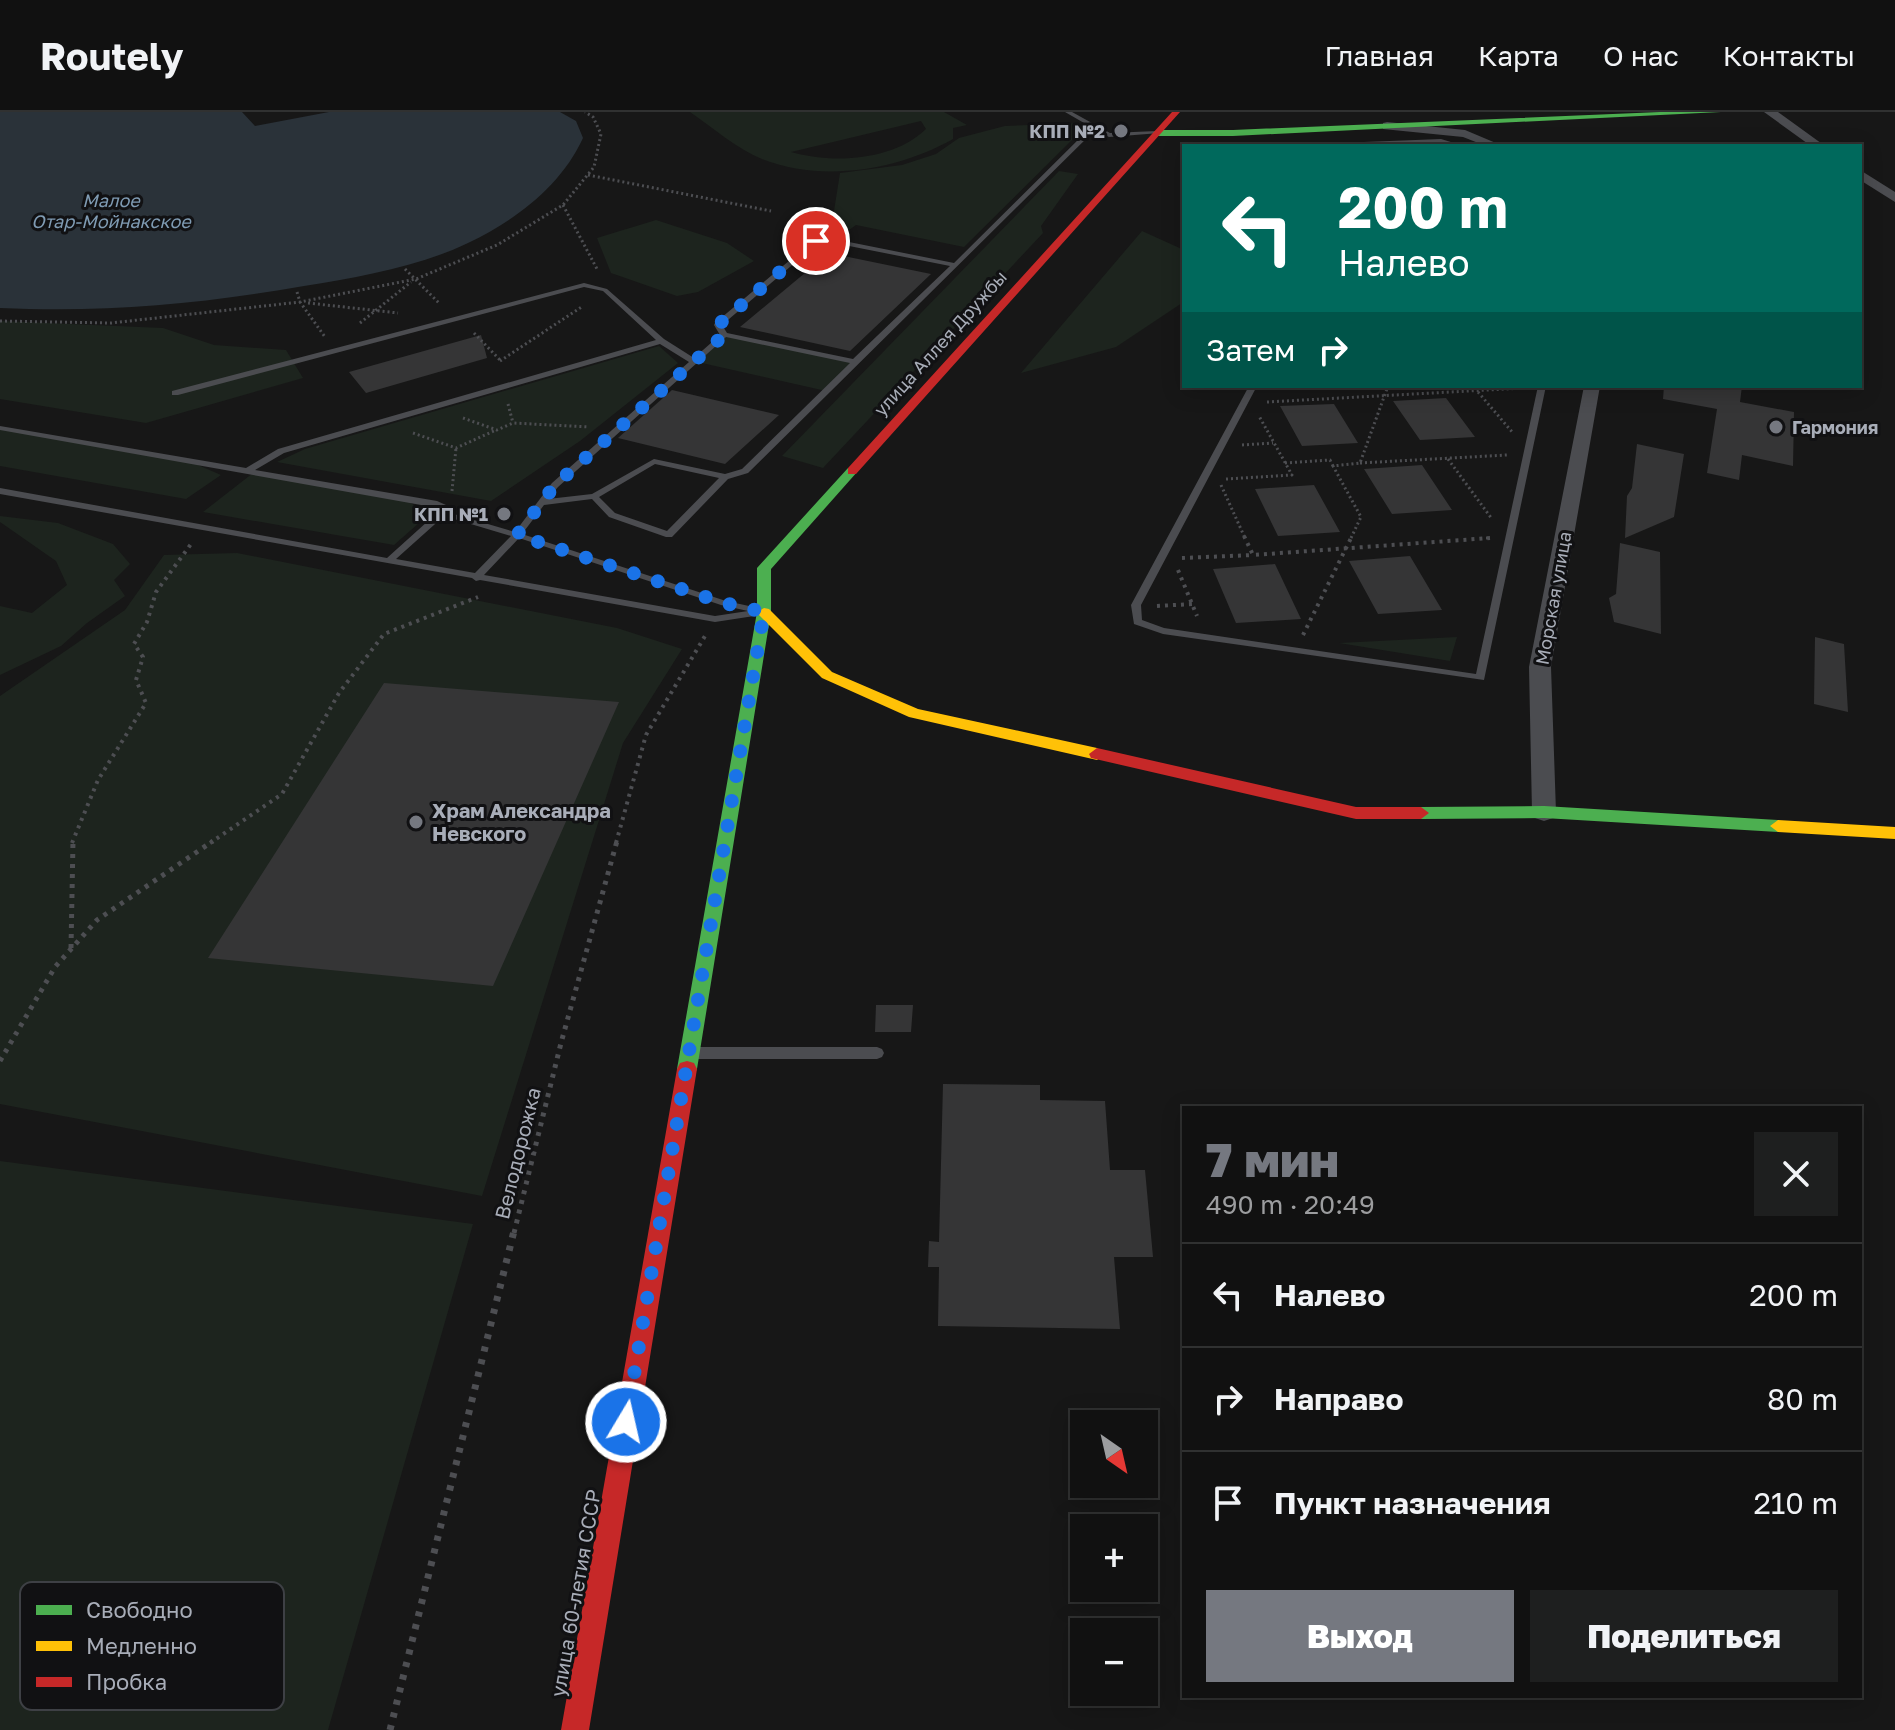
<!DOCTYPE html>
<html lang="ru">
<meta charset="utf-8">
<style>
body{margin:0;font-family:"Golos Text",sans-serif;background:#1e1f1f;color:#f1f3f6;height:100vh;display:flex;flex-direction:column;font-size:30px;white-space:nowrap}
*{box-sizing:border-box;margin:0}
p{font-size:26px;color:#9c9d9f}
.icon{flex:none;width:44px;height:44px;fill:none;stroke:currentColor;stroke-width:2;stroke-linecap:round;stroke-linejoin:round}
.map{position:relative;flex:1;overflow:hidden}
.drawer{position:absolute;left:1182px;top:994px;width:680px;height:592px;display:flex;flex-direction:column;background:#111;border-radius:0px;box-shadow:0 4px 20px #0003,0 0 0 2px #303131}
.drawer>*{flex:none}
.top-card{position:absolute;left:1182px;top:32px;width:680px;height:244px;border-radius:0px;box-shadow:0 4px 20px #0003,0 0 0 2px #303131;background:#00695c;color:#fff;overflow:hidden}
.needle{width:52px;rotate:146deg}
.tools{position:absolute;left:1070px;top:1298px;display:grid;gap:16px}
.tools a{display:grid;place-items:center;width:88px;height:88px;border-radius:0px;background:#111;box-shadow:0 4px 20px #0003,0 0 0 2px #303131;font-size:40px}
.pin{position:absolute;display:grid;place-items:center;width:68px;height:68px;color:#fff;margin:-34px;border:4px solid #fff;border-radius:50%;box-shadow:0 2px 8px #0007}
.me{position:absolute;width:88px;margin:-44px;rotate:9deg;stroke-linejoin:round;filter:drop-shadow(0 0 6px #0008)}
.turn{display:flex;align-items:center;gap:28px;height:168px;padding:0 24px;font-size:36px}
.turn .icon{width:104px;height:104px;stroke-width:2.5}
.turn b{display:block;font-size:56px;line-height:68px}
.then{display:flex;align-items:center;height:76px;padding:0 24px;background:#0003;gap:16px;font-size:30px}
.round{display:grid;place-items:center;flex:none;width:84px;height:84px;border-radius:0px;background:#1e1f1f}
.summary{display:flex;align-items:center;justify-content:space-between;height:136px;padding:0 24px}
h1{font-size:48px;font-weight:800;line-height:60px;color:#757880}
.primary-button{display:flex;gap:16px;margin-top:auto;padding:16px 24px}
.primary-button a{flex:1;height:92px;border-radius:0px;background:#757880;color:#fff;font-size:32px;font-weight:800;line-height:92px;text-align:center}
.primary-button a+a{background:#1e1f1f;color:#f1f3f6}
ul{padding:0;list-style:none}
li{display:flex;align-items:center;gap:24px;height:104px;padding:0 24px;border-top:2px solid #303131}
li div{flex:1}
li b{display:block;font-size:30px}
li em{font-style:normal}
header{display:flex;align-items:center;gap:48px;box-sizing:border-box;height:112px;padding:0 40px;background:#111;border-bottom:2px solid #303131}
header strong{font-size:38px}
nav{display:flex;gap:44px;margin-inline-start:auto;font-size:28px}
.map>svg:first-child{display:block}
</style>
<header>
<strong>Routely</strong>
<nav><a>Главная</a><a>Карта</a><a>О нас</a><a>Контакты</a></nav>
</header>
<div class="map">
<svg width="1895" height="1618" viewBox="0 0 1895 1618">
<rect width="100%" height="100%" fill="#171717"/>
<!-- green -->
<path fill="#1d241e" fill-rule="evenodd" d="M 690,0 L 944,0 L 967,13 L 953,16 L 953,27 C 898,58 823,71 762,47 C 737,37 712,15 690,0 ZM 921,9 L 926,17 C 893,49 833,52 791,40 Z
M 1083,11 L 1084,16 L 964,135 L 856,113 L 845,121 L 831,118 L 840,61 L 902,53 L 936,42 L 959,26 L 1005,14 Z
M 1059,59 L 1078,62 L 1041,114 L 1043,121 L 823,356 L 782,344 Z
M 656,108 L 727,131 L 754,149 L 698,180 L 677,184 L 611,161 L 597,126 Z
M 1142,119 L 1184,138 L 1182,191 L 1116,235 L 1021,261 Z
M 0,209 L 163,216 L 214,233 L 286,238 L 303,266 L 146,311 L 0,287 Z
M 724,223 L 855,250 L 826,279 L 693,249 Z
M 659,234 L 678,251 L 580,329 L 491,389 L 277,350 L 305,337 Z
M 0,317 L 191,350 L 221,363 L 186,387 L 0,354 Z
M 253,361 L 405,387 L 428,403 L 394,433 L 203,400 Z
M 0,404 L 58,411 L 113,432 L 130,452 L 114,468 L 125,484 L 87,511 L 61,534 L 0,563 L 0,494 L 32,501 L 67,473 L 56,449 L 0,410 Z
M 237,441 L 617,516 L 682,537 L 623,631 L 482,1084 L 0,992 L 0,584 L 125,498 L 164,443 Z
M 1457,525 L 1450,549 L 1339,531 Z
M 0,1049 L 473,1112 L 328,1618 L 0,1618 Z"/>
<!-- water -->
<path fill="#2a3239" d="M 0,0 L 242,0 L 255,14 L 329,0 L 560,0 L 576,9 L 583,26 C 561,74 516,108 468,131 C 418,155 359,165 304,174 C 200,192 105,201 0,196 Z"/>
<!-- building -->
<path fill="#353536" d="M 829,141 L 931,162 L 850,239 L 740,215 Z
M 481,223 L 487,246 L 366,281 L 349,260 Z
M 1664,274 L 1742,274 L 1740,290 L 1794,300 L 1793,354 L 1742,343 L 1739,368 L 1707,361 L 1717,297 L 1663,287 Z
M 672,278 L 779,303 L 725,352 L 618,326 Z
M 1446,286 L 1475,325 L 1420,328 L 1393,289 Z
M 1334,292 L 1358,331 L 1302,334 L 1280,294 Z
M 1637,332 L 1684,342 L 1674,405 L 1625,426 L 1627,384 L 1632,376 Z
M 1422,353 L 1452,398 L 1392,402 L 1364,357 Z
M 1314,373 L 1340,420 L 1278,424 L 1255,377 Z
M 1620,431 L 1660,440 L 1661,522 L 1614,510 L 1609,486 L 1616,482 Z
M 1410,444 L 1442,498 L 1378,502 L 1349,449 Z
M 1275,452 L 1301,507 L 1236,511 L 1213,457 Z
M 1815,525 L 1844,532 L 1848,600 L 1814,592 Z
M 384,571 L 619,590 L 493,874 L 208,846 Z
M 876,893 L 913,893 L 911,920 L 875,920 Z
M 943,972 L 1040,973 L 1040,988 L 1105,989 L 1110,1058 L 1145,1058 L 1153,1145 L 1114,1145 L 1120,1217 L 938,1214 L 939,1155 L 928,1155 L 929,1129 L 939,1130 Z"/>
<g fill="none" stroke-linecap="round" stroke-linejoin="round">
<!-- path-far3 -->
<path stroke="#4d4e52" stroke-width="3" stroke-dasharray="2 3" stroke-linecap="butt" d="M 588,63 L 771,99
M 563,93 L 597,157
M 405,157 L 440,192
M 297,180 L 300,190 L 325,225
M 308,191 L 398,201
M 0,209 L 111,211 L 300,190 L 416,167 L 497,133 L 563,93 L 594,55 L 601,22 L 593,5 L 585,0
M 360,211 L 411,170
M 474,221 L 500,248
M 500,249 L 583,194
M 1478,280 L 1513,321
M 1267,290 L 1524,276
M 508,292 L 513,311
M 463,306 L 497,318 L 513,311 L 589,315
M 413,321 L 456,336 L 496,318
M 1242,333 L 1273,331
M 1448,347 L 1492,407
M 1285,351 L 1330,348 L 1333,354
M 1360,351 L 1507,343
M 1226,367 L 1292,363 L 1259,304
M 1221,373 L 1245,426
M 452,379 L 456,336
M 1351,426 L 1361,405 L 1333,354 L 1360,351 L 1388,274
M 1486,426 L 1490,426"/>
<!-- path-far2 -->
<path stroke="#4d4e52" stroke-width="4" stroke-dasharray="3 5" stroke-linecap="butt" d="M 1244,424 L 1253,443 L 1490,426
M 1182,446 L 1253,443
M 1178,458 L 1197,504
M 1157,494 L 1192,492
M 1303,523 L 1352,424
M 72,731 L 98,668 L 146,591 L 136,568 L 143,545 L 134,532 L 147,510 L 156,480 L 191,432
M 210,731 L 282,682 L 339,581 L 384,522 L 478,485
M 616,731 L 646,623 L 705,524"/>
<!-- path-far1 -->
<path stroke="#4d4e52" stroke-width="5" stroke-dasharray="4 6" stroke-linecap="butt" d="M 71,836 L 73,729
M 0,949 L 55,855 L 97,808 L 213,729
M 514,1121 L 561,931 L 617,729"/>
<!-- path -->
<path stroke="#4d4e52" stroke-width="7" stroke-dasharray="5 8" stroke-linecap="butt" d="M 390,1618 L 514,1119"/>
<!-- lane -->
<path fill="#4b4c50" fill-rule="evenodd" d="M 1065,0 L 1072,0 L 1110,21 L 1157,19 L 1160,21 L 1109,25 L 1095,18 L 748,361 L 728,367 L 672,425 L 666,425 L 609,405 L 592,387 L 544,393 L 522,422 L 726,489 L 767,498 L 767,502 L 715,510 L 480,468 L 476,469 L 472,466 L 0,382 L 0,376 L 387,446 L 438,400 L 438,396 L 0,318 L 0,314 L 246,356 L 278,337 L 656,228 L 603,179 L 584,175 L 178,283 L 172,283 L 172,279 L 584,171 L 607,177 L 664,227 L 694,246 L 720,223 L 714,213 L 715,211 L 814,128 L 829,126 L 954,151 L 1091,15 ZM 829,130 L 950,154 L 853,247 L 727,221 L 722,213 L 818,131 ZM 726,225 L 850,251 L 742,357 L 725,362 L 654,347 L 592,382 L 548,387 L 558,375 ZM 660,232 L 689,250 L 552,371 L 515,420 L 447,400 L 446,393 L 437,389 L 255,358 L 284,341 ZM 655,352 L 719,366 L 667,419 L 615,401 L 599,385 ZM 444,404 L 511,424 L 475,461 L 396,447 ZM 519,426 L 721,493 L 748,499 L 715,504 L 484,463 Z
M 1441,27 L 1464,34 L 1441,31 L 1309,34 L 1312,32 Z
M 1249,274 L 1257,274 L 1141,493 L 1142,508 L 1164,516 L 1476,562 L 1538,274 L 1546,274 L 1484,568 L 1163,522 L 1134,512 L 1131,493 Z
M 695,935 L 877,935 L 882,937 L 884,941 L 882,945 L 877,947 L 695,947 L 690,945 L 688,941 L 690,937 Z"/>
<!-- street -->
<path fill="#4b4c50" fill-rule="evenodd" d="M 1764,0 L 1778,0 L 1825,34 L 1811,34 Z
M 1387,10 L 1465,18 L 1503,34 L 1486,34 L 1463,25 L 1383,17 L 1383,11 Z
M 1860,58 L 1895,80 L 1895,90 L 1860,68 Z
M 1584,274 L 1600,274 L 1551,555 L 1556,700 L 1553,706 L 1544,709 L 1535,706 L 1532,700 L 1529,555 Z"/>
<!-- fast -->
<path fill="#4caf50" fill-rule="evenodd" d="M 1660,0 L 1721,0 L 1233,24 L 1157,24 L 1153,21 L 1157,18 L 1233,18 Z
M 848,356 L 858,359 L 771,457 L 771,500 L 697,957 L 694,963 L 687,965 L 680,963 L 677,957 L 757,500 L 757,456 Z
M 1544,694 L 1778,708 L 1786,714 L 1778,720 L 1544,706 L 1421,707 L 1413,701 L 1421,695 Z"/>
<!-- slow -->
<path fill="#ffc107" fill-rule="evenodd" d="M 764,496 L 769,497 L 832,560 L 918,597 L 1097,636 L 1105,642 L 1097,648 L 909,605 L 822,566 L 759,503 L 757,500 Z
M 1778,708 L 1895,715 L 1895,727 L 1778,720 L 1770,714 Z"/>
<!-- jam -->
<path fill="#c62828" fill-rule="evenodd" d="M 1172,0 L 1180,0 L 856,362 L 848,362 L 848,356 Z
M 1097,636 L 1356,695 L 1421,695 L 1429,701 L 1421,707 L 1356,707 L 1091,646 L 1089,642 Z
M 687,949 L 694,951 L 697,957 L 589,1618 L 561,1618 L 677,957 L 680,951 Z"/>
</g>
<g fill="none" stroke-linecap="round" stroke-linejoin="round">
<!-- route -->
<path stroke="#1a73e8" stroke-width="14" stroke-dasharray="0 25.2" d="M 626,1310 L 764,500 L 724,491 L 517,423 L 555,373 L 724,223 L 718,213 L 816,129"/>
</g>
<!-- markers -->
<g fill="#757880" stroke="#111113" stroke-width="3">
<circle cx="1121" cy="19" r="8"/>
<circle cx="1776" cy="315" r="8"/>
<circle cx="504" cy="402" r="8"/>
<circle cx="416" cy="710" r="8"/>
</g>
<g text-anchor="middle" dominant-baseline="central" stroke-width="6" stroke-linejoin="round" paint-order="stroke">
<!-- far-poi labels -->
<g font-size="18" font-weight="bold" fill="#a8adb8" stroke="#111113" text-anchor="end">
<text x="1105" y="19">КПП №2</text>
<text x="1792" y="315" text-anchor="start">Гармония</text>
<text x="488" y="402">КПП №1</text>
</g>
<!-- far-water labels -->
<g font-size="18" font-style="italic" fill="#7f9bb3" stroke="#111113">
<text x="111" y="88">Малое<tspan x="111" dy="21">Отар-Мойнакское</tspan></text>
</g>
<!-- far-street labels -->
<g font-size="18" fill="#a8adb8" stroke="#111113">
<text transform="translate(940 231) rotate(-48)">улица Аллея Дружбы</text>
<text transform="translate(1553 486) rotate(-80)">Морская улица</text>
</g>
<!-- poi labels -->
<g font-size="20" font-weight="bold" fill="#a8adb8" stroke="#111113" text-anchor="start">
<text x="432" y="698">Храм Александра<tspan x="432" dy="23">Невского</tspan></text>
</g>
<!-- street labels -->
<g font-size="20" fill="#a8adb8" stroke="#111113">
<text transform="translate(517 1041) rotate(-76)">Велодорожка</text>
<text transform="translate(575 1481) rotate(-80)">улица 60-летия СССР</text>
</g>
</g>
<!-- legend -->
<rect x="20" y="1470" width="264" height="128" rx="12" fill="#111113" stroke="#3e4045" stroke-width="2"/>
<rect x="36" y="1493" width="36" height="10" fill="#4caf50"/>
<rect x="36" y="1529" width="36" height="10" fill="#ffc107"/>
<rect x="36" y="1565" width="36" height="10" fill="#c62828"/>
<g font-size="22" fill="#a8adb8">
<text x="86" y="1506">Свободно</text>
<text x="86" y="1542">Медленно</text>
<text x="86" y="1578">Пробка</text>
</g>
</svg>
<div class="tools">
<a><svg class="needle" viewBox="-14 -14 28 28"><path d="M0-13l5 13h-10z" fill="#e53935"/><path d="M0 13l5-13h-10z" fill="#9c9d9f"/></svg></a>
<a>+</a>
<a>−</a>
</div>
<div class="pin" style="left:816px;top:129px;background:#d93025"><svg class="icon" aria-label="arrive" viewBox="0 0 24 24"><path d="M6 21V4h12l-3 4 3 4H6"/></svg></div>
<svg class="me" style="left:626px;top:1310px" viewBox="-20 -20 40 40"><circle r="17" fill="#1a73e8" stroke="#fff" stroke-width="3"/><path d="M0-11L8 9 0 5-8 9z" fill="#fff"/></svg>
<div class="top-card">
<div class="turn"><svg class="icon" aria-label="left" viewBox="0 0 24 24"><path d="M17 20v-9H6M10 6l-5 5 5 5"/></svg><div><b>200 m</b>Налево</div></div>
<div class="then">Затем<svg class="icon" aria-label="right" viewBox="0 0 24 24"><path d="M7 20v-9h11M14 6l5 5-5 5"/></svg></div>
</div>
<section class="drawer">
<div class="summary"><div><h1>7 мин</h1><p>490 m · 20:49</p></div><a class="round"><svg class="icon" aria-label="close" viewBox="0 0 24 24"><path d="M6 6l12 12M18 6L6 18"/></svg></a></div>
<ul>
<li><svg class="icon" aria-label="left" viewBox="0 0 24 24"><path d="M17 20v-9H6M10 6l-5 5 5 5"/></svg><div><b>Налево</b></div><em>200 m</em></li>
<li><svg class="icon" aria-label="right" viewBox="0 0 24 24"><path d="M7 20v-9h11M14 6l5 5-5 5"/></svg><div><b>Направо</b></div><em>80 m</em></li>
<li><svg class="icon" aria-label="arrive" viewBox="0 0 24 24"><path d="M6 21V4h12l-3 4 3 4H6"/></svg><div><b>Пункт назначения</b></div><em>210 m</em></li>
</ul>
<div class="primary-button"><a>Выход</a><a>Поделиться</a></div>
</section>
</div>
